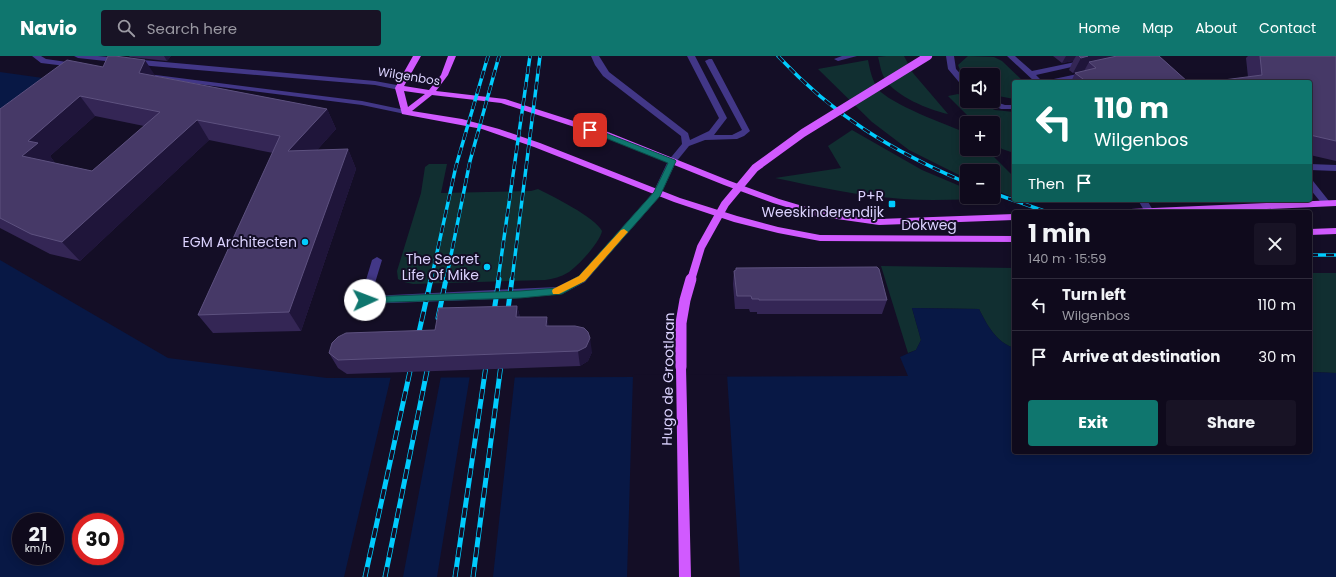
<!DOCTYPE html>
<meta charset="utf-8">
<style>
body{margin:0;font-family:Poppins,sans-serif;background:#181325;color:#f1f3f6;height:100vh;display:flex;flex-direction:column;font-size:15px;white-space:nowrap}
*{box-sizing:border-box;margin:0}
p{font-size:13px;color:#9b9aa3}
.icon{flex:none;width:22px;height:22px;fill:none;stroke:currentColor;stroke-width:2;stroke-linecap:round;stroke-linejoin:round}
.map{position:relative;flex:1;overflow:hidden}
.sheet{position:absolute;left:1012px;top:154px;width:300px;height:244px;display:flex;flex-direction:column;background:#0f0a1c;border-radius:4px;box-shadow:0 2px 10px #0003,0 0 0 1px #2f2b3b}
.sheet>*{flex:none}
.guide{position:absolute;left:1012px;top:24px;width:300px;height:122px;border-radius:4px;box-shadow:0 2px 10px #0003,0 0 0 1px #2f2b3b;background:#0f766e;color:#fff;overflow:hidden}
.controls{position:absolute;left:960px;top:12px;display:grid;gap:8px}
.controls a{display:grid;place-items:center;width:40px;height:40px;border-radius:4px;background:#0f0a1c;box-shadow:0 2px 10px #0003,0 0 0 1px #2f2b3b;font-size:20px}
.speed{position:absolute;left:12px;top:457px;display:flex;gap:8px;font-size:20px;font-weight:700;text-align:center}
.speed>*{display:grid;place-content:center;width:52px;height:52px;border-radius:50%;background:#0f0a1c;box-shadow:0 2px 10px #0003,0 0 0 1px #2f2b3b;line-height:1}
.speed small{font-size:10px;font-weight:400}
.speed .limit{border:6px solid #d22;background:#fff;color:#111}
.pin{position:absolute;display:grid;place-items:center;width:34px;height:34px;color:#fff;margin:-17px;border-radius:8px;box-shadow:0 2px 6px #0006}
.me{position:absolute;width:44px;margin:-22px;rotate:88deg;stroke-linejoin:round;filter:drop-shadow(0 0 3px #0008)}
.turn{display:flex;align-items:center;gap:14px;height:84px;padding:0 16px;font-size:18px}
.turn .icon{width:52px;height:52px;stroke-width:2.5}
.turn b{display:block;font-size:28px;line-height:34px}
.then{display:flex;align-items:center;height:38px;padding:0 16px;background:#0003;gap:8px;font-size:15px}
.round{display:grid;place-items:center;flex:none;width:42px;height:42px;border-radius:4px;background:#181325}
.summary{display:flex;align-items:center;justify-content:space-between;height:68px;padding:0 16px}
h1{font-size:24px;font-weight:700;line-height:30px}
.action{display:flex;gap:8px;margin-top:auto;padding:8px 16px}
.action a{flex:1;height:46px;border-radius:4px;background:#0f766e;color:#fff;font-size:16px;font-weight:700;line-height:46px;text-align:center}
.action a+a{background:#181325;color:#f1f3f6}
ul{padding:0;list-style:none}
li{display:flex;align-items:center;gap:12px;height:52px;padding:0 16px;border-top:1px solid #2f2b3b}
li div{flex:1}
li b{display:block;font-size:15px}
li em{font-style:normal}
header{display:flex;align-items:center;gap:24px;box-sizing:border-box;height:56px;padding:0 20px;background:#0f766e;color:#fff}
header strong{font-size:19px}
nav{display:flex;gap:22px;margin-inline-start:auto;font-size:14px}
.search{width:280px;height:36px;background:#181325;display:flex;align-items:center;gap:10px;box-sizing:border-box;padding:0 14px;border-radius:4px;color:#9b9aa3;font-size:15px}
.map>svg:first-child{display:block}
</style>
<header>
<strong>Navio</strong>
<div class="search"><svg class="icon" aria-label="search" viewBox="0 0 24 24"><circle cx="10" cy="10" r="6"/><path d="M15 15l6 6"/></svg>Search here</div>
<nav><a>Home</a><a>Map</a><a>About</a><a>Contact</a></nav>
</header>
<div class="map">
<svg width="1336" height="521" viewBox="0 0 1336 521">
<rect width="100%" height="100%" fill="#140e26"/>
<!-- green -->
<path fill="#112f31" d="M 886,0 L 904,0 L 913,17 L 948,58 C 929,54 895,40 885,23 C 881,17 880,8 878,1 Z
M 968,0 L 994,1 L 1002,5 L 1024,26 L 1014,26 L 1014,43 L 993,39 L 993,19 L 967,19 L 967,23 L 960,14 L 958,9 Z
M 868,4 C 870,14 872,24 878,33 C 890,48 947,69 967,77 L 967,93 L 986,93 L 1014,121 L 1014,142 L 993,133 L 993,115 L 967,115 L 967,123 L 909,94 L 872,66 L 818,13 Z
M 958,38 L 967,42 L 967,45 L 975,45 L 995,54 L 1014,56 L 1014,97 L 1002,93 L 993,85 L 993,67 L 975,67 L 948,40 Z
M 852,74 L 922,114 L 967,133 L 967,141 L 990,141 L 995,143 C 964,143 933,145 903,143 C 859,140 818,131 775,122 L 841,112 L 828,90 Z
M 429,108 L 447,108 L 441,137 L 531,135 L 538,133 C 552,140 595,161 602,175 C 600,186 579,209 569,216 C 561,221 553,223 545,224 L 413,228 L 404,226 L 398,223 L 397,215 L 421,137 L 425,111 Z
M 881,210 L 1014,212 L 1014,292 C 996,286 987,269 979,253 L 912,252 L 921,284 L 916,294 L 908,297 Z
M 1310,217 L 1336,217 L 1336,317 L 1310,316 Z"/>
<!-- water -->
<path fill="#081845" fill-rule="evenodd" d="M 0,16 L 43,22 L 0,55 Z
M 0,204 L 168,302 L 327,322 L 908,320 L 900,301 L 916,294 L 921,284 L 912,252 L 979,253 C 987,269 996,286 1014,292 L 1014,396 L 1310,396 L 1310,316 L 1336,317 L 1336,521 L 0,521 ZM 21,466 L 55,466 L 55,500 L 21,500 ZM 81,466 L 115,466 L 115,500 L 81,500 Z"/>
<!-- pier -->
<path fill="#140e26" d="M 727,318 L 740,521 L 627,521 L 633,319 Z
M 470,319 L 515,319 L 493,521 L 437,521 Z
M 391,320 L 441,320 L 403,521 L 344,521 Z"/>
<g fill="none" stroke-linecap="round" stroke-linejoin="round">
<!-- minor -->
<path fill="#423787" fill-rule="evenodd" d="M 32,0 L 41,0 L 46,3 L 74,7 L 78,9 L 74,11 L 41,7 Z
M 74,0 L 98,0 L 375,25 L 402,30 L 403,32 L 399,34 L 375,29 L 151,10 L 78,2 Z
M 591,0 L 599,0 L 609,16 L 688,77 L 690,84 L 709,75 L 719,62 L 687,0 L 695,0 L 727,62 L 714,79 L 732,79 L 742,74 L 705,5 L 709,3 L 712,3 L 750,75 L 744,80 L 737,83 L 705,84 L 689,90 L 676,106 L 660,140 L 585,226 L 562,238 L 520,242 L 365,248 L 362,247 L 360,244 L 372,204 L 377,201 L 382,204 L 371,240 L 557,231 L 579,220 L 653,137 L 668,105 L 682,88 L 681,80 L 603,20 L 595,9 Z
M 842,0 L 857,0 L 838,5 L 834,3 Z
M 946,0 L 954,0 L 956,13 L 967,25 L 967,32 L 964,32 L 948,13 Z
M 1007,0 L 1015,0 L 1032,15 L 1085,4 L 1089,6 L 1085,8 L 1036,19 L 1043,26 L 1035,26 Z
M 1087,16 L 1090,16 L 1090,20 L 1060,26 L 1045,26 L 1049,24 Z
M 140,17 L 362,45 L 405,54 L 409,56 L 405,58 L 362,49 L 143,21 L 139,19 Z
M 983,45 L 993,45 L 1005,49 L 1014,49 L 1014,53 L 1001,53 Z
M 1310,108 L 1336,109 L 1336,115 L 1310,114 Z
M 1310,124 L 1313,125 L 1329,145 L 1330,147 L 1329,149 L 1323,149 L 1310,133 Z
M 1138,144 L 1147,144 L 1154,156 L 1145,156 Z"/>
<!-- major -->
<path fill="#d15aff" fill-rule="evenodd" d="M 413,0 L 421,0 L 404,30 L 429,34 L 441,19 L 448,0 L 456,0 L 448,19 L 436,35 L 505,43 L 608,76 L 730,125 L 779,143 L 816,154 L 879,163 L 1014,158 L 1014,164 L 879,169 L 816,160 L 773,147 L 724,129 L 602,80 L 501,47 L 432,39 L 412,55 L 462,63 L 499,73 L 540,87 L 680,142 L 737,160 L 778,171 L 820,179 L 1014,180 L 1014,186 L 820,185 L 778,177 L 734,166 L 674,146 L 534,91 L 482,73 L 402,58 L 395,32 ZM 404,35 L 425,38 L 408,51 Z
M 1336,144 L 1336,150 L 1201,156 L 1127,156 L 1131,153 Z
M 1336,172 L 1336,178 L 1310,179 L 1310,173 Z
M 681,307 L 685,308 L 686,311 L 691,521 L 679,521 L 676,311 L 677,308 Z"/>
<defs>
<path id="rail-far1" d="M 778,0 C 834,60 892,95 967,127
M 993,137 L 1047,156
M 1310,199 L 1336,199
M 431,224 L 456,110 L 488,0
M 446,224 L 470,105 L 499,0
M 498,224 L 530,0
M 512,224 L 540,0"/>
<path id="rail" d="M 507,261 L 512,223
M 438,262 L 446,223
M 493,262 L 499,223
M 417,285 L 431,223
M 365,521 L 412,306
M 385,521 L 429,305
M 455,521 L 487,303
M 473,521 L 502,301"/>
</defs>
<!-- rail-far1 casing -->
<use href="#rail-far1" stroke="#00ccfe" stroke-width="3.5"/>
<!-- rail casing -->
<use href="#rail" stroke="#00ccfe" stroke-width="5"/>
<!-- rail-far1 -->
<use href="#rail-far1" stroke="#140e26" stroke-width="2.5" stroke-dasharray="8" stroke-linecap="butt"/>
<!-- rail -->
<use href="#rail" stroke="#140e26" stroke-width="3.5" stroke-dasharray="10" stroke-linecap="butt"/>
<!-- major-bridge-far1 -->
<path stroke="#d15aff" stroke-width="8" d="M 691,224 L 701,191 L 725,148 L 755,112 L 803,77 L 928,0"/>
<!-- major-bridge -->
<path stroke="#d15aff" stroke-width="11" d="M 681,311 L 681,267 L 685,244 L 691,223"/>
</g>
<!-- wall -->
<path fill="#342655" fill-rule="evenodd" d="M 129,0 L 171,0 L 167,5 L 130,1 Z
M 1053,0 L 1159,0 L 1188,26 L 1071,26 L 1075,17 L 1073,17 L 1069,14 L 1073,5 L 1062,7 Z
M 1248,0 L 1336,0 L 1336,105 L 1310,99 L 1310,26 L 1248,21 L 1246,2 Z
M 156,20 L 327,53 L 336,73 L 317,94 L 348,93 L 356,113 L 301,275 L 213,277 L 198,259 L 273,97 L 209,84 L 80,205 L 50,198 L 0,172 L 0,53 ZM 95,60 L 144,70 L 92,115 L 55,107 L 50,100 Z
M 736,212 L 887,244 L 882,258 L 757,258 L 757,256 L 750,256 L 749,253 L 735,253 L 733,228 L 734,215 L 736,214 Z
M 517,250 L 520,261 L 592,296 L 588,305 L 580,310 L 347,318 L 338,312 L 329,297 L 435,274 Z"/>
<!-- shaded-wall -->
<path fill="#1f153a" d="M 164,0 L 171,0 L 167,5 Z
M 1066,0 L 1076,0 L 1073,5 L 1062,7 Z
M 1079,0 L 1134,0 L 1096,12 L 1089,6 L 1084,15 L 1073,17 L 1081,2 Z
M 145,4 L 158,24 L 139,17 Z
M 80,40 L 95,60 L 50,100 L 55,107 L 22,100 L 28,85 Z
M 327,53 L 336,73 L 298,115 L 288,95 Z
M 197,64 L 209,84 L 80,205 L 62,186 Z
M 348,93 L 356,113 L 301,275 L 289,256 Z
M 517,250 L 521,265 L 516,261 Z
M 547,261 L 550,276 L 546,270 Z
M 590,282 L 592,296 L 588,305 L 580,310 L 578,295 Z"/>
<!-- building -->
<path fill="#463967" stroke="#5d517f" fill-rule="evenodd" d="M 108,0 L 115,0 L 145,4 L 139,17 L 327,53 L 288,95 L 348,93 L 289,256 L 198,259 L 280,80 L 197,64 L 62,186 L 31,178 L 0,162 L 0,53 L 67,4 L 103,11 ZM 80,40 L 160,56 L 92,115 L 22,100 L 38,87 L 28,85 Z
M 1079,0 L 1088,0 L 1081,2 Z
M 1117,0 L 1159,0 L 1188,26 L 1087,26 L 1075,17 L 1096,12 L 1089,6 Z
M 1260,0 L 1336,0 L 1336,85 L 1310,79 L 1310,26 L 1208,26 L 1262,19 Z
M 877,211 L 879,213 L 887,244 L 759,244 L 759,243 L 752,243 L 751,240 L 737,240 L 734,215 L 736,214 L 736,212 Z
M 517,250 L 516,261 L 547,261 L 546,270 L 575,270 L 584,272 L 588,276 L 590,282 L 586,291 L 578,295 L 338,304 L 329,297 L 332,287 L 338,281 L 346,277 L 435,274 L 439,252 Z"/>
<!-- route -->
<path fill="#0f766e" stroke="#0a4d48" d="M 590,71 L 675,104 L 676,105 L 660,140 L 585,225 L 562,238 L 520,242 L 362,247 L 361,244 L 365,241 L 520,235 L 557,232 L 579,220 L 654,136 L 668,107 L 588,75 L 588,72 Z"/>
<!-- slow -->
<path fill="#f59e0b" d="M 624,173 L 628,176 L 626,178 L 585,225 L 559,238 L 553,238 L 552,235 L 553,233 L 579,220 L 621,174 Z"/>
<!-- markers -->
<g fill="#00ccfe" stroke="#140e26" stroke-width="1.5">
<rect x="888" y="144" width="8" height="8" rx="2"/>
<circle cx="305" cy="186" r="4"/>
<circle cx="487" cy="211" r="4"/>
</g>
<g text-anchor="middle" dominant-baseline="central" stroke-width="4" stroke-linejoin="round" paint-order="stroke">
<!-- far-street labels -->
<g font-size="12" fill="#dcd3ff" stroke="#140e26">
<text transform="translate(409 20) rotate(9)">Wilgenbos</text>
</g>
<!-- poi labels -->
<g font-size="14" fill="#dcd3ff" stroke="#140e26" text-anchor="end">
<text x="884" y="140">P+R<tspan x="884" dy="16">Weeskinderendijk</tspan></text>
<text x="297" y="186">EGM Architecten</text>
<text x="479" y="203">The Secret<tspan x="479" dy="16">Life Of Mike</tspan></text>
</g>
<!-- street labels -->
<g font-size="14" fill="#dcd3ff" stroke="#140e26">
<text x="929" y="169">Dokweg</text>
<text transform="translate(668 323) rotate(-89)">Hugo de Grootlaan</text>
</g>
</g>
</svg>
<div class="controls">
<a><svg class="icon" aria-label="sound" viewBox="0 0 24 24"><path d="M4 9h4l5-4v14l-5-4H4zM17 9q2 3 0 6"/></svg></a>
<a>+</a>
<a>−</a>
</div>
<div class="speed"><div>21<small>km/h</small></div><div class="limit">30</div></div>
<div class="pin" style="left:590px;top:74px;background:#d93025"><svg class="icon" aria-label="arrive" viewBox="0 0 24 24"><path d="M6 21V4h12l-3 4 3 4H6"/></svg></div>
<svg class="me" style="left:365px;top:244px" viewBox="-20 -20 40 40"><circle r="19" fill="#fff"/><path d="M0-13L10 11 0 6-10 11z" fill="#0f766e"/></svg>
<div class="guide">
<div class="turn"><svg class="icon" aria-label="left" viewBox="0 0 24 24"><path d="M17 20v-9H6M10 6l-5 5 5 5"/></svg><div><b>110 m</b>Wilgenbos</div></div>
<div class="then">Then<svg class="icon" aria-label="arrive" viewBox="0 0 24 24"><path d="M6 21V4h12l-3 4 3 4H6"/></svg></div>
</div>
<section class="sheet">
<div class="summary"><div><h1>1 min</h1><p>140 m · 15:59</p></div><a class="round"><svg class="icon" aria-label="close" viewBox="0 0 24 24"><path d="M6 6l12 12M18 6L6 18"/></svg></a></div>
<ul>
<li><svg class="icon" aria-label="left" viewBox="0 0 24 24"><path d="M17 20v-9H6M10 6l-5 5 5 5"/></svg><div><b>Turn left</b><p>Wilgenbos</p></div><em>110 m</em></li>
<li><svg class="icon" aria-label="arrive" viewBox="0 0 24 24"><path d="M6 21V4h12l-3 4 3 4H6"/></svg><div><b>Arrive at destination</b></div><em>30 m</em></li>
</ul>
<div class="action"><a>Exit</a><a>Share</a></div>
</section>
</div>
